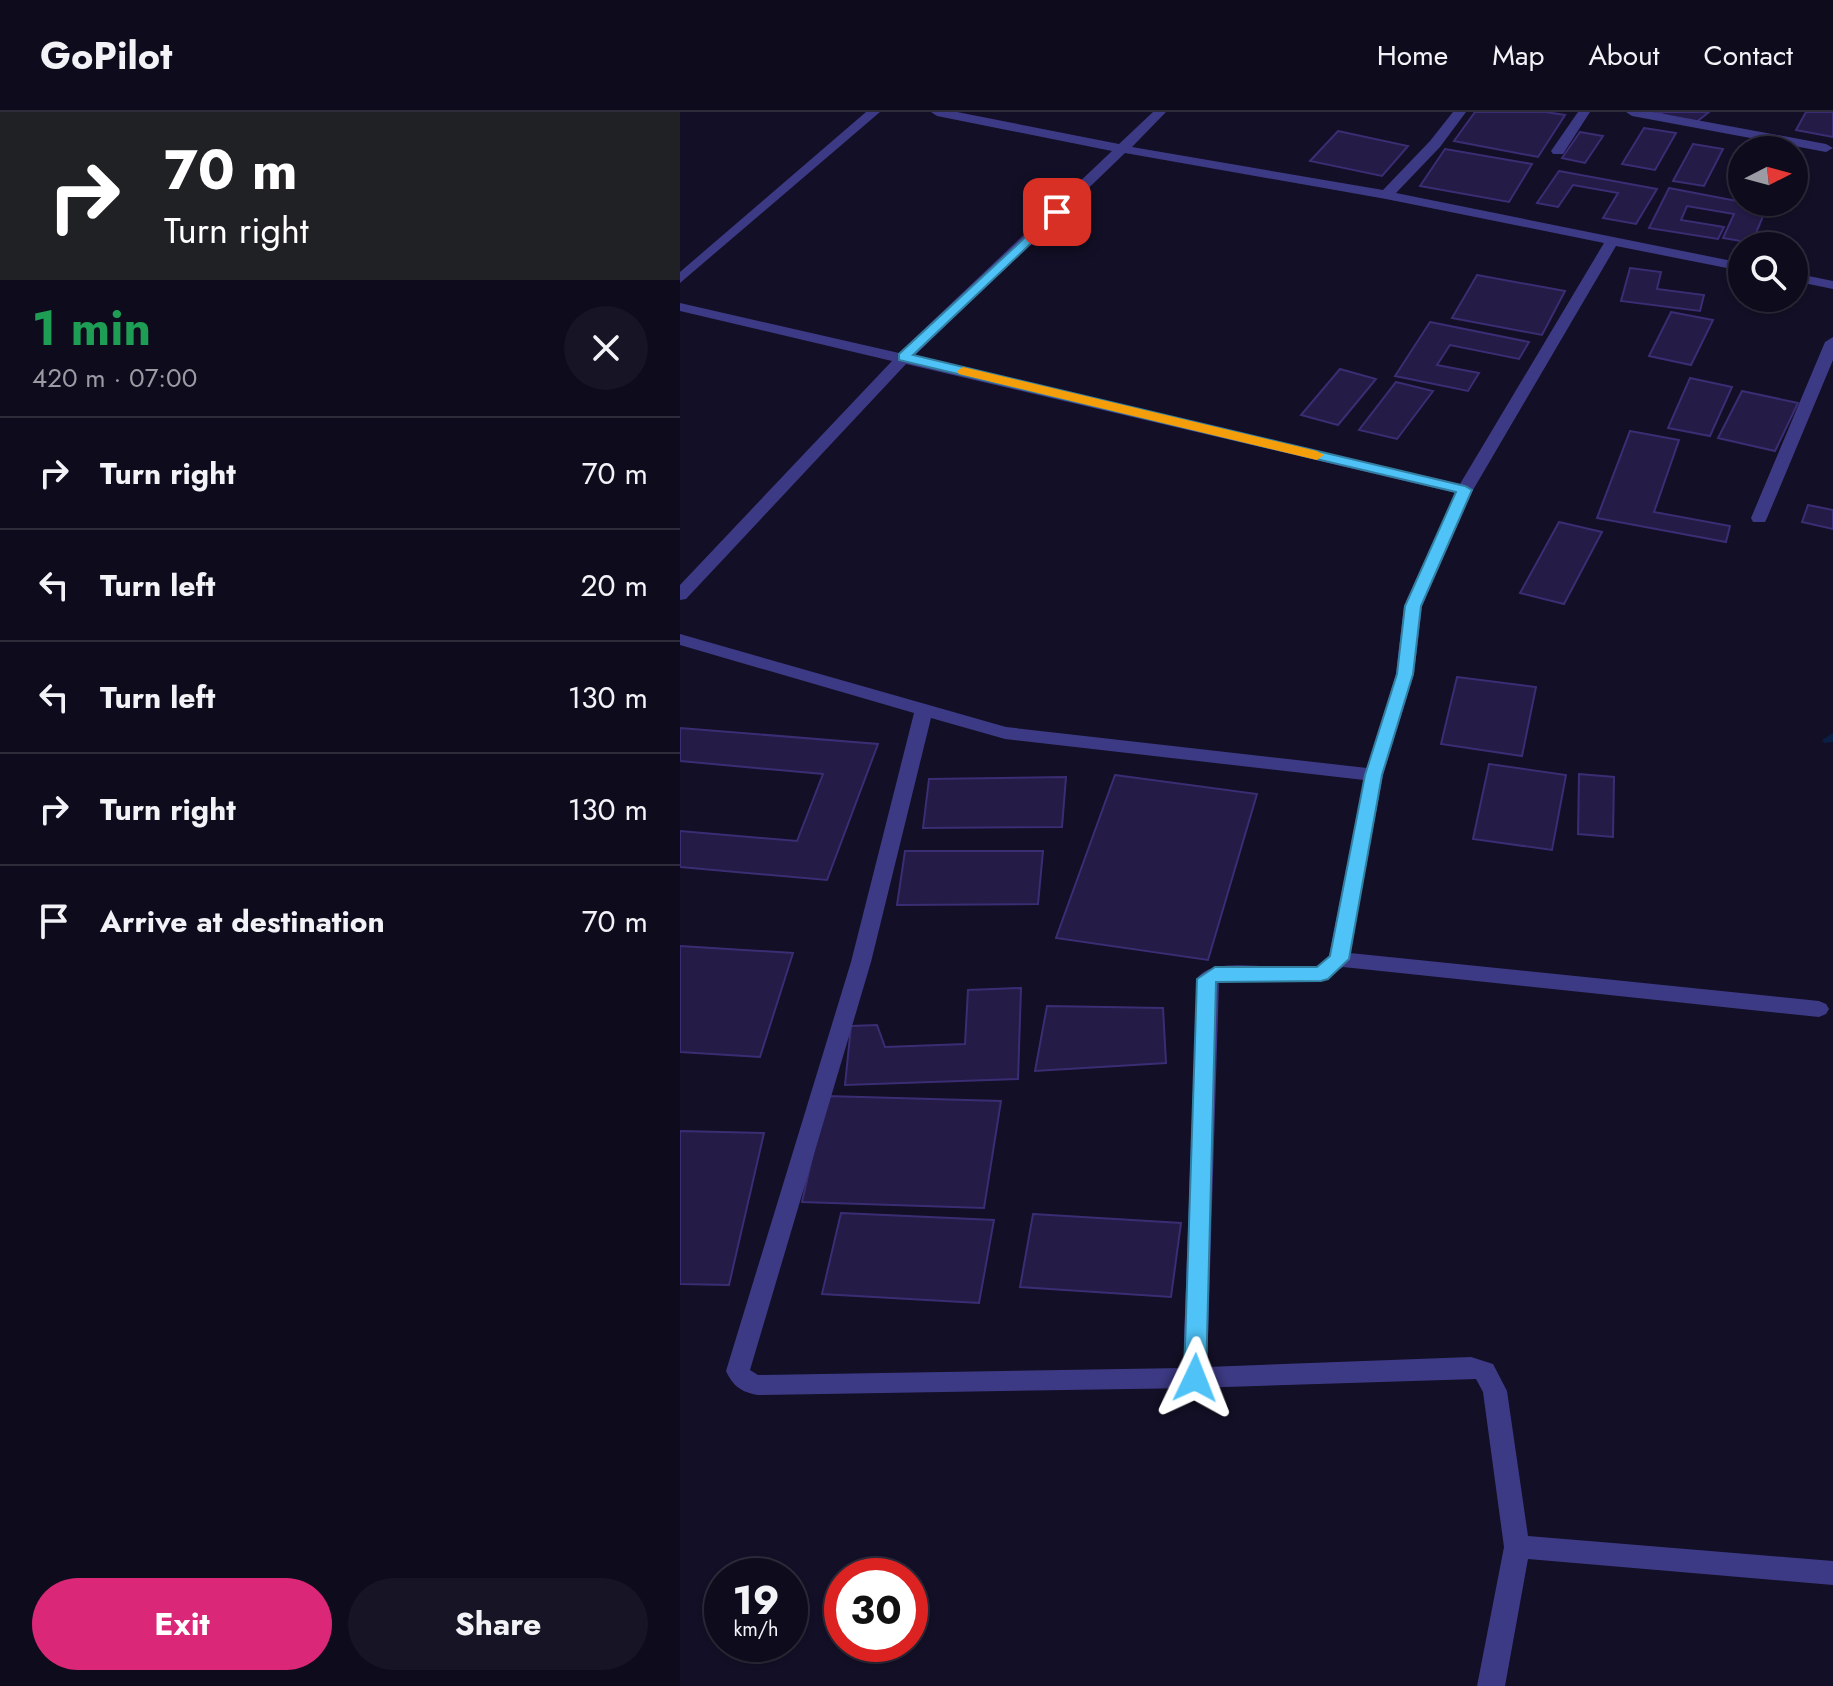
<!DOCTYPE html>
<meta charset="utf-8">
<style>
body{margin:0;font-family:Jost,sans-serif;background:#171425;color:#f1f3f6;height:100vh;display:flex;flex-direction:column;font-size:30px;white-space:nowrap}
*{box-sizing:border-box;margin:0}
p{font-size:26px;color:#9b9ba3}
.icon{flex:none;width:44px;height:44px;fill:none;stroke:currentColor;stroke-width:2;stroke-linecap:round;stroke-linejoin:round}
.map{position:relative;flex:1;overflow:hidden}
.panel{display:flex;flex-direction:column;background:#0e0b1c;width:680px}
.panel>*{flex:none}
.banner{background:#202124;color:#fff;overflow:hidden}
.needle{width:52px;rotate:84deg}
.controls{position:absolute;left:1048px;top:24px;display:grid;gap:16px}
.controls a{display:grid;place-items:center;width:80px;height:80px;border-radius:50%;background:#0e0b1c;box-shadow:0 2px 6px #0004,0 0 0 2px #2e2b3b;font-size:40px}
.speed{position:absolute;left:24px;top:1446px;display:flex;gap:16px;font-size:40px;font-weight:700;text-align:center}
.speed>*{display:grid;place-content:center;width:104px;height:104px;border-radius:50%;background:#0e0b1c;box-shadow:0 2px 6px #0004,0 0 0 2px #2e2b3b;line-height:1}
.speed small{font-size:20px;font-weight:400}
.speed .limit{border:12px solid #d22;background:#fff;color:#111}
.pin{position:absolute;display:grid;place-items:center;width:68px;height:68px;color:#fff;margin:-34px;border-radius:16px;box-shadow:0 4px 12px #0006}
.me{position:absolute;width:88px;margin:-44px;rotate:2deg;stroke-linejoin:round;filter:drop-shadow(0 0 6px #0008)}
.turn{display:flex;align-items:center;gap:28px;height:168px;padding:0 32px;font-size:36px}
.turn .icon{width:104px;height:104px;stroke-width:2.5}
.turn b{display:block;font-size:56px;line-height:68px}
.round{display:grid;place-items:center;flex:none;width:84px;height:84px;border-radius:42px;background:#171425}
.head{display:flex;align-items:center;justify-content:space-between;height:136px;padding:0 32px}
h1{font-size:48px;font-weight:700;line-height:60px;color:#1e9e55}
.primary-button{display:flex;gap:16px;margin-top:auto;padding:16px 32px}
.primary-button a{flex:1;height:92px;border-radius:48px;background:#db2777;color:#fff;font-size:32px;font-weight:700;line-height:92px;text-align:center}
.primary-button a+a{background:#171425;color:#f1f3f6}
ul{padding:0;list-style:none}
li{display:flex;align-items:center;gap:24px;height:112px;padding:0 32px;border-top:2px solid #2e2b3b}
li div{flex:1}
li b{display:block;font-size:30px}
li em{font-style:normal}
header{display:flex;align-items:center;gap:48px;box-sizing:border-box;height:112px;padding:0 40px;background:#0e0b1c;border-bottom:2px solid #2e2b3b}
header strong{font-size:38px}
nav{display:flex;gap:44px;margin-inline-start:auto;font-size:28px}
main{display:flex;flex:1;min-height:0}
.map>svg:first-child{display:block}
</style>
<header>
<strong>GoPilot</strong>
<nav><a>Home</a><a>Map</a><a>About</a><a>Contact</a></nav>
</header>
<main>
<section class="panel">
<div class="banner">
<div class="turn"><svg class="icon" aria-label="right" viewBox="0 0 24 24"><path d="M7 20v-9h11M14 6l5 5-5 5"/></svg><div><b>70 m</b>Turn right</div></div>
</div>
<div class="head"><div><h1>1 min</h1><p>420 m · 07:00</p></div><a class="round"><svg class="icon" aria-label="close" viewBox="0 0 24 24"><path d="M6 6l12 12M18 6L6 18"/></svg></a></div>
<ul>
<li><svg class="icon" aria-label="right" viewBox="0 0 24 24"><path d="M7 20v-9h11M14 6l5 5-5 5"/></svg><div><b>Turn right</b></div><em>70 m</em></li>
<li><svg class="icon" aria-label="left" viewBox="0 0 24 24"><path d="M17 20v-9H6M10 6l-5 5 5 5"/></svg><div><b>Turn left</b></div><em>20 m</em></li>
<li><svg class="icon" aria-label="left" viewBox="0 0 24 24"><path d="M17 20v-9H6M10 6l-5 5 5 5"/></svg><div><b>Turn left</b></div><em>130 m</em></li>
<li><svg class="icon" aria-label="right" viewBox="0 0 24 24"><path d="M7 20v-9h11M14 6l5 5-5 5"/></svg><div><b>Turn right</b></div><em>130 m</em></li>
<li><svg class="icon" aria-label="arrive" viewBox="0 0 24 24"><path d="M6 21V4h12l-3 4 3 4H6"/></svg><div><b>Arrive at destination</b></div><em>70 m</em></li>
</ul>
<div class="primary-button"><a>Exit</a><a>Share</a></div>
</section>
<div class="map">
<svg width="1153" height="1574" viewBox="0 0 1153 1574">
<rect width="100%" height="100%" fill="#130f26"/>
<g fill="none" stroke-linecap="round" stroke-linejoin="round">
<!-- stream -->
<path fill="#0a1f44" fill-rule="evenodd" d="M 1153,621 L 1153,630 L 1144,631 L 1142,628 Z"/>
</g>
<!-- building -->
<path fill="#241b47" stroke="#3b2d73" stroke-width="2" d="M 795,0 L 866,0 L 885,3 L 858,45 L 774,29 Z
M 975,0 L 1029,0 L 1014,12 Z
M 1126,0 L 1153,0 L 1153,25 L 1116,18 Z
M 964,16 L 996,21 L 975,58 L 942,52 Z
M 658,19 L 728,34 L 702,64 L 630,49 Z
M 900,20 L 923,24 L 905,51 L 882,46 Z
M 1013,32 L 1043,37 L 1024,74 L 993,69 Z
M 765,37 L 852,52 L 829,90 L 740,74 Z
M 879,59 L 977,77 L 956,112 L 923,106 L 938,81 L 893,73 L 878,95 L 857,91 Z
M 989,76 L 1062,90 L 1088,92 L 1072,131 L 1043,126 L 1054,102 L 1007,94 L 1001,108 L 1044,115 L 1038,127 L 969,116 Z
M 950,156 L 981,160 L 977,177 L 1024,183 L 1020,199 L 941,189 Z
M 797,163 L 885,179 L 862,223 L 772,206 Z
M 991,200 L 1033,208 L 1011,253 L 969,244 Z
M 750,210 L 849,230 L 839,247 L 770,233 L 757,253 L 799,261 L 788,279 L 715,264 Z
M 660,257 L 696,267 L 658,313 L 621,303 Z
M 1010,266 L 1052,275 L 1030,324 L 988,316 Z
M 716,270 L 753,279 L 717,327 L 679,318 Z
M 1062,279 L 1118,291 L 1095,339 L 1038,326 Z
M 950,319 L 999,328 L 974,400 L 1050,414 L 1046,430 L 917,406 Z
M 1128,393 L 1153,398 L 1153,417 L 1122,410 Z
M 879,410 L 922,420 L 884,492 L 840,481 Z
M 777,565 L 856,575 L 842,644 L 761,632 Z
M 0,616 L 198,632 L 147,768 L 0,755 L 0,719 L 117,729 L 143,662 L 0,649 Z
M 809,652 L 886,663 L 872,738 L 793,727 Z
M 899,662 L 934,665 L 933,725 L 898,722 Z
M 435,663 L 577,682 L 528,848 L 376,826 Z
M 386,665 L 382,715 L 243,716 L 249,667 Z
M 225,739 L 363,739 L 358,792 L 217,793 Z
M 0,834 L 113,841 L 80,945 L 0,940 Z
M 341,876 L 338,967 L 165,973 L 171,914 L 197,913 L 205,935 L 285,932 L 288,878 Z
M 367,894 L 483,896 L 486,951 L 355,959 Z
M 146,984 L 321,989 L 304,1096 L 122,1090 Z
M 0,1019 L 84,1021 L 49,1173 L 0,1172 Z
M 161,1101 L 314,1108 L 299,1191 L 142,1182 Z
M 353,1102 L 501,1111 L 491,1185 L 340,1175 Z"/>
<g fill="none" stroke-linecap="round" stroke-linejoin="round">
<!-- minor -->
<path fill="#3d3a85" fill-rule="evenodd" d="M 186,0 L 200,0 L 0,171 L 0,160 Z
M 251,0 L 277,0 L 439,32 L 473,0 L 486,0 L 452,35 L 703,78 L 750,29 L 773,0 L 786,0 L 760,35 L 716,81 L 1062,151 L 1062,159 L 936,134 L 793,378 L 742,494 L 734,562 L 703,663 L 670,841 L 1139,889 L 1146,892 L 1149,897 L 1146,902 L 1139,905 L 663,855 L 641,869 L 539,869 L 527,1255 L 791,1245 L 813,1252 L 827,1279 L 848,1424 L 1153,1449 L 1153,1473 L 848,1447 L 825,1574 L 797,1574 L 824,1435 L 803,1280 L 796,1267 L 515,1276 L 78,1283 C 61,1280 53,1274 46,1259 L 171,850 L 234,601 L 0,533 L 0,522 L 326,615 L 687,656 L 716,562 L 724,494 L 776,381 L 226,252 L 6,487 L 0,488 L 0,473 L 212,249 L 0,199 L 0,191 L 219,241 L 432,39 L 257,4 ZM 445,41 L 706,87 L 924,131 L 780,372 L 233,245 ZM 251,606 L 325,627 L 684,668 L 649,844 C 645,848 640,853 634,855 C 606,861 532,841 517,867 L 503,1256 L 78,1263 L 70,1258 L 191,850 Z
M 898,0 L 910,0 L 883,42 L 873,42 L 871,39 Z
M 946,0 L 973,0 L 1146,32 L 1153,36 L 1146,40 L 952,4 Z
M 1114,161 L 1153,169 L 1153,177 L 1114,169 Z
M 1153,225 L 1153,248 L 1087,406 L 1085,410 L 1073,410 L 1071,406 L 1145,230 Z"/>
</g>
<!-- route -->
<path fill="#4fc3f7" stroke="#337fa1" stroke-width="2" d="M 377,96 L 382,97 L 382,102 L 233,243 L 785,374 L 792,378 L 741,494 L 733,562 L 702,663 L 669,847 L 648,867 L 641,869 L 536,870 L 526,1266 L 523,1272 L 515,1275 L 507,1272 L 504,1266 L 517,867 L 535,855 L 637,855 L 650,844 L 685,663 L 717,562 L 725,494 L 776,380 L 219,248 L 219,242 Z"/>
<!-- slow -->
<path fill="#f59e0b" d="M 283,255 L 637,339 L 644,343 L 637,348 L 279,262 L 277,259 Z"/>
</svg>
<div class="controls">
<a><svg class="needle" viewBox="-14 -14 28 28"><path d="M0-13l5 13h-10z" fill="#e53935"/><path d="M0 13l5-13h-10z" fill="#9b9ba3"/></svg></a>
<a><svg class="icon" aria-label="search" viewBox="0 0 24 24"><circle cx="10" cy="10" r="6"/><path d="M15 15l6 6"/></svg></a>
</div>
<div class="speed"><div>19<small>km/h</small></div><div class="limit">30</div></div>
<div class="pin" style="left:377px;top:100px;background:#d93025"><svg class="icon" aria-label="arrive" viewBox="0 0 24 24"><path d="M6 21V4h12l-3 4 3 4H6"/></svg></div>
<svg class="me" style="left:515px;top:1266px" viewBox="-20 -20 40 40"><path d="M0-17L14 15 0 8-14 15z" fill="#4fc3f7" stroke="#fff" stroke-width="4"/></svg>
</div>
</main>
